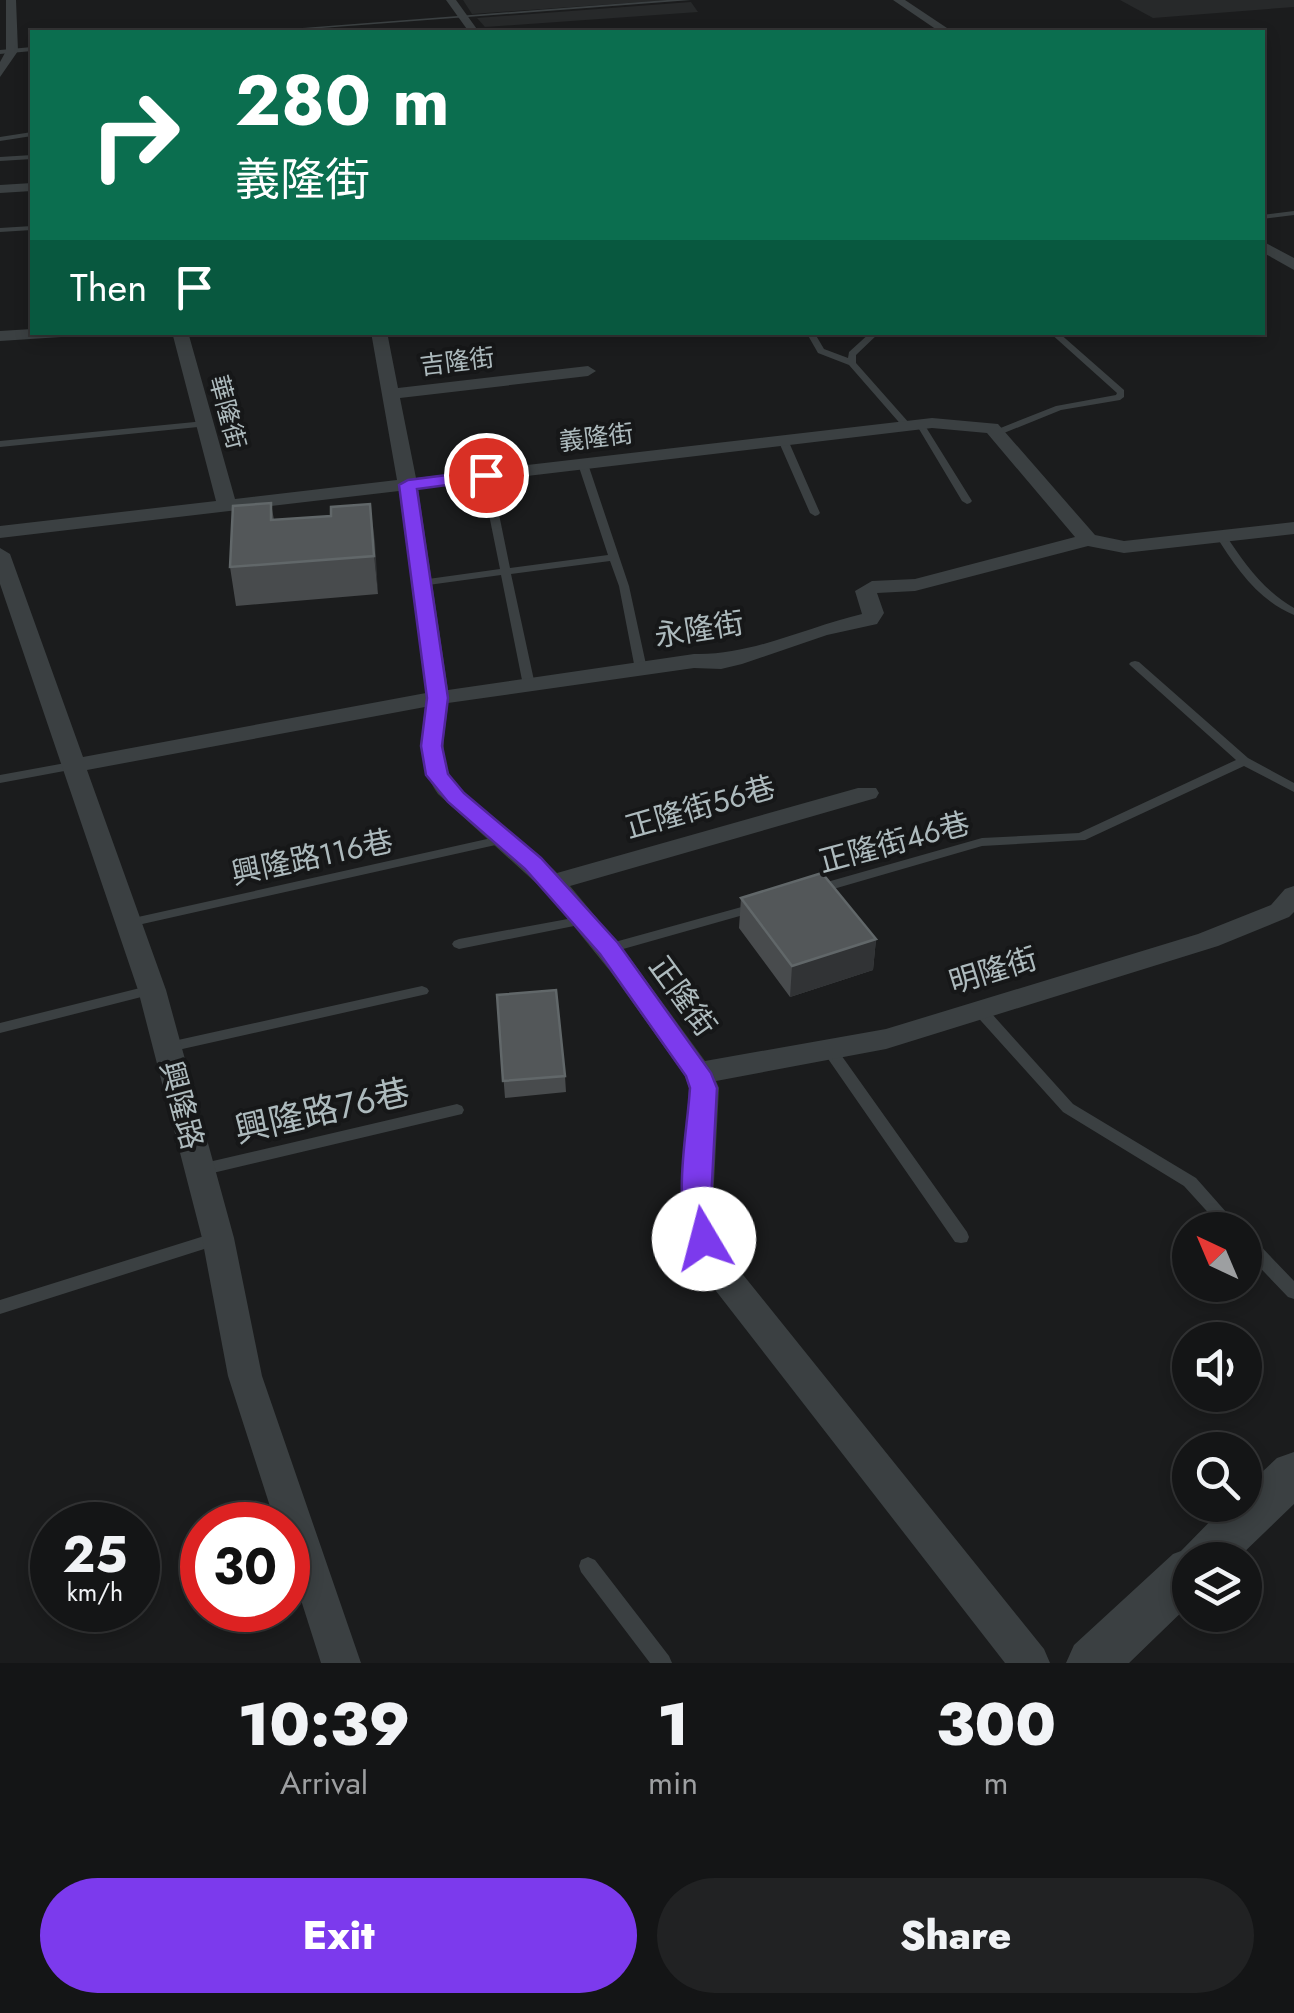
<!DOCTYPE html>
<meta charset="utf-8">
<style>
body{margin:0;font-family:Jost,"Noto Sans TC",sans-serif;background:#212223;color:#f1f3f6;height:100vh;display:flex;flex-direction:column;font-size:38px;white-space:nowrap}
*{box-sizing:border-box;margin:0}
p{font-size:32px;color:#9d9fa1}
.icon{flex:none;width:55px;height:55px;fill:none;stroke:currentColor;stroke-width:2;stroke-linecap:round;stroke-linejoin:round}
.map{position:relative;height:1663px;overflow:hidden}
.side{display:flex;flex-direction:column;background:#141516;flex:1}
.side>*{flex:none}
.banner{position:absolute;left:30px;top:30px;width:1235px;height:305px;border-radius:0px;box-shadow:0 5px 15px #0003,0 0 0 2px #333435;background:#0b6e4f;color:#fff;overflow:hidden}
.needle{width:65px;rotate:316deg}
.fabs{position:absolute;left:1172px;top:1212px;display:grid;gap:20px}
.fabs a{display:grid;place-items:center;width:90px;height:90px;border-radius:50%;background:#141516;box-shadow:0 5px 15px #0003,0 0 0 2px #333435;font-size:50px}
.speed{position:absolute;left:30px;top:1502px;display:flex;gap:20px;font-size:50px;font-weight:700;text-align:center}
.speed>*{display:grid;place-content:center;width:130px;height:130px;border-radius:50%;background:#141516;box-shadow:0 5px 15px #0003,0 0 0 2px #333435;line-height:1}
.speed small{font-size:25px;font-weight:400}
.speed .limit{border:15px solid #d22;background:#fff;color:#111}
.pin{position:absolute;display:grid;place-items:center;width:85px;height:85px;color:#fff;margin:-42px;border:5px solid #fff;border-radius:50%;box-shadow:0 2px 10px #0007}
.me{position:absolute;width:110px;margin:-55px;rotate:352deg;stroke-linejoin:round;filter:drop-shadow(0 0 8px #0008)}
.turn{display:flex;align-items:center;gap:35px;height:210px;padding:0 40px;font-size:45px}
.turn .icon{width:130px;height:130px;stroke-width:2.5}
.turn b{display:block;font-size:70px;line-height:85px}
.then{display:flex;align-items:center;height:95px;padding:0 40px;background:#0003;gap:20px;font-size:38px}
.eta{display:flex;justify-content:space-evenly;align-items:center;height:170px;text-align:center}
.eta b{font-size:60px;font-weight:800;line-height:70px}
.action{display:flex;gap:20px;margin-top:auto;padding:20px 40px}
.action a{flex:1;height:115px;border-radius:60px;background:#7c3aed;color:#fff;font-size:40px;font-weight:800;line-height:115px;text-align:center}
.action a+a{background:#212223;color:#f1f3f6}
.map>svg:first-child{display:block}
</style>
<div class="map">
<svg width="1294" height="1663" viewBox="0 0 1294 1663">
<rect width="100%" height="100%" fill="#1b1c1d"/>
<!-- built -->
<path fill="#27292a" d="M 463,0 L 670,0 L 472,14 Z
M 1120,0 L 1294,0 L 1294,7 L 1153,18 Z
M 691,2 L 698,12 L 485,27 L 477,18 Z"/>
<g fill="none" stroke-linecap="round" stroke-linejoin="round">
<!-- service -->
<path fill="#3b4042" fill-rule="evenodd" d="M 667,0 L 691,0 L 269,32 L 250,32 Z
M 32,47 L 32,51 L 0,54 L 0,50 Z
M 32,132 L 32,136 L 0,141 L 0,137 Z
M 32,155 L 32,159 L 0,161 L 0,157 Z
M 1294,211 L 1294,215 L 1262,219 L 1262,215 Z
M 32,226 L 32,230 L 0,232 L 0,228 Z
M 806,332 L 814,332 L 824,349 L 848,358 L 849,352 L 871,332 L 880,332 L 856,355 L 856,363 L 910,424 L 910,428 L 904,428 L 849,365 L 818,353 Z
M 1049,332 L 1058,332 L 1124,390 L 1124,397 L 1120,400 L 1061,410 L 999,435 L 993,435 L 993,431 L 1056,406 L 1116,395 L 1117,393 Z
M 205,421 L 209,424 L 208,426 L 0,447 L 0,441 Z
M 920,421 L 924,424 L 972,501 L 970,503 L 967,504 L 962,501 L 916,424 Z
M 783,437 L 788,440 L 820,513 L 818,515 L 815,516 L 810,513 L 778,440 Z
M 583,461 L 588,464 L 629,586 L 647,669 L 641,672 L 635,669 L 619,586 L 610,561 L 511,574 L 535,685 L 529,688 L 523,685 L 501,575 L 421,586 L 416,583 L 421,580 L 500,569 L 481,475 L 486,472 L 491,475 L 510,568 L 608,555 L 578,464 Z
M 1221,533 L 1225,534 C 1244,563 1263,590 1294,608 L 1294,615 C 1258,600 1236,568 1216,536 Z
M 1135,661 L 1139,662 L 1248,758 L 1294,783 L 1294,792 L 1244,766 L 1085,840 L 982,846 L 823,892 L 813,892 L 811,889 L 813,886 L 982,838 L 1079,833 L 1236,760 L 1131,666 L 1129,664 L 1131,662 Z
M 71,762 L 77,766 L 75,769 L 0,783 L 0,775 Z
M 505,835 L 509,836 L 511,839 L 509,842 L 129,927 L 122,923 L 129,919 Z
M 756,903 L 763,907 L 761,910 L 609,953 L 604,951 L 602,948 L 604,945 Z
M 584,916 L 589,917 L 591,920 L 589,923 L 459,949 L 454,947 L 452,944 L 454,941 L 459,939 Z
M 152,985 L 157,987 L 159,990 L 157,993 L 0,1033 L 0,1023 Z
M 422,986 L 427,988 L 429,991 L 427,994 L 169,1052 L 164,1051 L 162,1047 L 164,1043 L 169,1042 Z
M 978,1003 L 983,1004 L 1073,1104 L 1196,1178 L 1242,1230 L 1224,1230 L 1184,1186 L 1063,1112 L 973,1012 L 971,1008 L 973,1004 Z
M 829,1044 L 834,1045 L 967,1232 L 969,1237 L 967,1242 L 961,1243 L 955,1242 L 824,1053 L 822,1049 L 824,1045 Z
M 457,1104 L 462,1106 L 464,1110 L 462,1114 L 200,1176 L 195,1174 L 192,1170 L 195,1166 L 200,1164 Z
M 217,1232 L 223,1233 L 225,1238 L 223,1243 L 0,1314 L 0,1300 Z
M 1245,1234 L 1251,1236 L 1294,1281 L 1294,1299 L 1288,1297 L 1245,1252 Z
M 588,1557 L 595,1560 L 669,1656 L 672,1663 L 650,1663 L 581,1572 L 579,1566 L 581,1560 Z"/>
<!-- minor -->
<path fill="#3b4042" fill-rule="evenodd" d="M 6,0 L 16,0 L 18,51 L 0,77 L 0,62 L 6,51 Z
M 446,0 L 456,0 L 479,32 L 469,32 Z
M 893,0 L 905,0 L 953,32 L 940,32 Z
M 32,183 L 32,191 L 0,193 L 0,185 Z
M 1262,241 L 1294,258 L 1294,270 L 1262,252 Z
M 32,329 L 32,332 L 69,332 L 61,337 L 0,341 L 0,331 Z
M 172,332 L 188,332 L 235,499 L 397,480 L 371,332 L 387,332 L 398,388 L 588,366 L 596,371 L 588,376 L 400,398 L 416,478 L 932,418 L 998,424 L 1095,535 L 1124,541 L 1294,522 L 1294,534 L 1124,553 L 1088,546 L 915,591 L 877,593 L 884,613 L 877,624 L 827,635 L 742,664 L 721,669 L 694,668 L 448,703 C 447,723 440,745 446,765 C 457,805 528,843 557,873 L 858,788 L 876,788 L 879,793 L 876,798 L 570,886 L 630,958 L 705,1061 L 886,1029 L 1198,934 L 1271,905 L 1285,889 L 1294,886 L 1294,912 L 1289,917 L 1218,946 L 886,1049 L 716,1081 L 719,1088 L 713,1201 L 721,1238 L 740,1271 L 1044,1649 L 1050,1663 L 1005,1663 L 716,1291 L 689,1239 L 681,1201 L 689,1088 L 685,1076 L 610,971 L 547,893 L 438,794 C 417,764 421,742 425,707 L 87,770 L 166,990 L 234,1238 L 262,1376 L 361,1663 L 321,1663 L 288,1559 L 288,1525 L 276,1525 L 228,1376 L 202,1238 L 138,990 L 0,584 L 0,548 L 10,554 L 83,757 L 426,693 L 399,491 L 0,538 L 0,526 L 216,501 ZM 932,428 L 987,433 L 1075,537 L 915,579 L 872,581 L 855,591 L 862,614 C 807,627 750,656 694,654 L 448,690 L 418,489 Z"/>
<!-- tertiary -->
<path fill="#3b4042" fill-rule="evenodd" d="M 1294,1452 L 1294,1504 L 1236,1560 L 1190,1560 L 1190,1604 L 1129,1663 L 1066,1663 L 1074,1645 L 1173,1554 L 1181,1551 L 1226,1505 L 1245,1505 L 1245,1488 L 1277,1458 Z"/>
</g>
<!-- wall -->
<path fill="#484b4d" d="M 271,503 L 274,520 L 331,516 L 370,504 L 378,594 L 236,606 L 230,567 Z
M 741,898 L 876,939 L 873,970 L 790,997 L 739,928 Z
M 497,995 L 565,1076 L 566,1092 L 505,1098 Z"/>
<!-- shaded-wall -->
<path fill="#313335" d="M 370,504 L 375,541 L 378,594 L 374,556 Z
M 876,939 L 873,970 L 790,997 L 792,966 Z"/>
<!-- building -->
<path fill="#535759" stroke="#616769" stroke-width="2.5" d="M 271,503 L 271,520 L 331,516 L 331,507 L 370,504 L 374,556 L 230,567 L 233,506 Z
M 822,873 L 876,939 L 792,966 L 741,898 Z
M 556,990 L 565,1076 L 503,1081 L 497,995 Z"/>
<!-- route -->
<path fill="#7c3aed" stroke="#51269a" stroke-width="2.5" d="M 486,470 L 492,472 L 492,479 L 417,489 L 448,698 L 442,746 L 448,774 L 464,793 L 541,858 L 618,943 L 711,1073 L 717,1088 L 711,1201 L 719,1239 L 715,1248 L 704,1251 L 694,1248 C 671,1202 687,1137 690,1088 L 686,1076 L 600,954 L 525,869 L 448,802 L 426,775 L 421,746 L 427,698 L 399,485 L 408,480 Z"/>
<g text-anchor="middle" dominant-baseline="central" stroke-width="8" stroke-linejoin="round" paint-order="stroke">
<!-- far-street labels -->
<g font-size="25" fill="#adbabd" stroke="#161718">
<text transform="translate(457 361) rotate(-7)">吉隆街</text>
<text transform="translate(228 412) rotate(75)">華隆街</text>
<text transform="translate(596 437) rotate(-7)">義隆街</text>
</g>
<!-- street labels -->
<g font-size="30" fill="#adbabd" stroke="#161718">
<text transform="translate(699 629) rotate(-9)">永隆街</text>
<text transform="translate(700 807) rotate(-16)">正隆街56巷</text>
<text transform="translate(894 842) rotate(-15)">正隆街46巷</text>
<text transform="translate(312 857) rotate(-12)">興隆路116巷</text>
<text transform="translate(993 970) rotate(-17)">明隆街</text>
<text transform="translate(683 996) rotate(54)">正隆街</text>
<text transform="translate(182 1105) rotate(75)">興隆路</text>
</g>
<!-- near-street labels -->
<g font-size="35" fill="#adbabd" stroke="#161718">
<text transform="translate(322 1111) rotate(-13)">興隆路76巷</text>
</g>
</g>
</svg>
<div class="fabs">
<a><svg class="needle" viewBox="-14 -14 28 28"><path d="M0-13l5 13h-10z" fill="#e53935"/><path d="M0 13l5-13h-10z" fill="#9d9fa1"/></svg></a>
<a><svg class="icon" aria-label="sound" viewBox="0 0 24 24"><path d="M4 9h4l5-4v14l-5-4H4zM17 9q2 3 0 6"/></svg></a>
<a><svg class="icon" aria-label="search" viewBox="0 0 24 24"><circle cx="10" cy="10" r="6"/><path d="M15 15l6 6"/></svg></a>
<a><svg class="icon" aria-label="layers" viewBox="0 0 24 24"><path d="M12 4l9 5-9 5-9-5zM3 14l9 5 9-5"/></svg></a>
</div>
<div class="speed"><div>25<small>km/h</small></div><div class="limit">30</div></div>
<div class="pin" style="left:486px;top:475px;background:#d93025"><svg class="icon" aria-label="arrive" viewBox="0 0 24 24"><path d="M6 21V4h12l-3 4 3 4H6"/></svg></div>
<svg class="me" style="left:704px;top:1239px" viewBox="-20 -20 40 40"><circle r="19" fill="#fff"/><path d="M0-13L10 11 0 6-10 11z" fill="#7c3aed"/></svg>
<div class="banner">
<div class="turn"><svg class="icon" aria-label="right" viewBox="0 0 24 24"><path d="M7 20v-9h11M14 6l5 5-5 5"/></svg><div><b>280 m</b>義隆街</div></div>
<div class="then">Then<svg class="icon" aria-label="arrive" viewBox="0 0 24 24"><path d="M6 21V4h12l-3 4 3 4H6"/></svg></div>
</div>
</div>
<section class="side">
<div class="eta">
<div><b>10:39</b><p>Arrival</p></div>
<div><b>1</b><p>min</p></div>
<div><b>300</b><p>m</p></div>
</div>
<div class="action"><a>Exit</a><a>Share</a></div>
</section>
